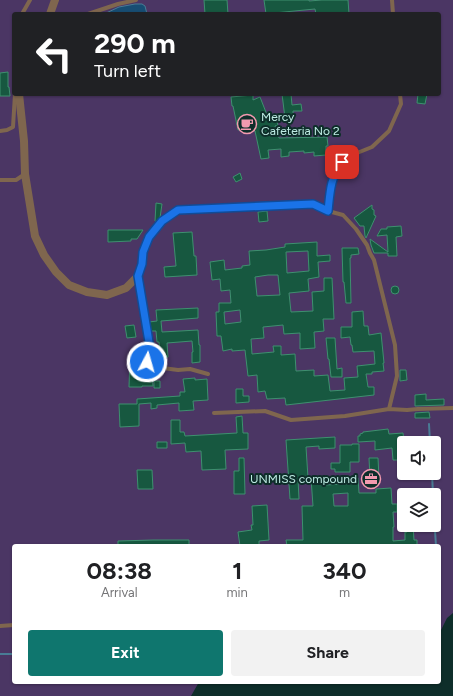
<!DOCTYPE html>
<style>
body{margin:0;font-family:Figtree,sans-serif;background:#f2f2f2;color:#202124;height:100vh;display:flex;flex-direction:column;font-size:15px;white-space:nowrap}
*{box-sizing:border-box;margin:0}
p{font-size:13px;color:#757577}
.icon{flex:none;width:22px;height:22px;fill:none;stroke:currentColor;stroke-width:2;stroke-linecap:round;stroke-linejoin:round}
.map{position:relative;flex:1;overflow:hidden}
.drawer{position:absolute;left:12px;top:544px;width:429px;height:140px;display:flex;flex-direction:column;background:#fff;border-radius:4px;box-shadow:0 1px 3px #0004}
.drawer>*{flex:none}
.hud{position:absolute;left:12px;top:12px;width:429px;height:84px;border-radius:4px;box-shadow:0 1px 3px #0004;background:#202124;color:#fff;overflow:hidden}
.buttons{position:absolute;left:397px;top:436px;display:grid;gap:8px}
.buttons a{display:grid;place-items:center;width:44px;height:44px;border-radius:4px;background:#fff;box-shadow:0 1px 3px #0004;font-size:20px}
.pin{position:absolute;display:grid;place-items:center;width:34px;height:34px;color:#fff;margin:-17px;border-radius:8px;box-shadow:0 2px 6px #0006}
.me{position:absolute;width:44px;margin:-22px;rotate:6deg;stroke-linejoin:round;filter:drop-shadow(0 0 3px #0008)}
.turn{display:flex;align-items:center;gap:14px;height:84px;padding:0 16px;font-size:18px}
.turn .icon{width:52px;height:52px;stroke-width:2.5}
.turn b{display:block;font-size:28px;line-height:34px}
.eta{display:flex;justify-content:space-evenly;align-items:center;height:68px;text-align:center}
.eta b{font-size:24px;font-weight:700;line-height:28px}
.action{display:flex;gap:8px;margin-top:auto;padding:8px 16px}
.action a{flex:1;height:46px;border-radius:4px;background:#0f766e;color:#fff;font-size:16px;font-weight:700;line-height:46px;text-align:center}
.action a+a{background:#f2f2f2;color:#202124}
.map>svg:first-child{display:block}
</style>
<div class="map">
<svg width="453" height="696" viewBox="0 0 453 696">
<rect width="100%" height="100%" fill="#0e2e2a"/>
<!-- green -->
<path fill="#4b3664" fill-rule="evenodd" d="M 0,0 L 453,0 L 453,613 L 447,618 L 440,632 L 439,633 L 439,546 L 14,546 L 14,682 L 199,682 L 191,696 L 0,696 ZM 14,14 L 439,14 L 439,94 L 14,94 ZM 404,443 L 434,443 L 434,473 L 404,473 ZM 404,495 L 434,495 L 434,525 L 404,525 Z"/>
<!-- water -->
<path fill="#174d73" stroke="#497c95" d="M 135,4 L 142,4 L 145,6 L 147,14 L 104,14 L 119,7 Z"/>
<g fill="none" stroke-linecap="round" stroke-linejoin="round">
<!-- stream -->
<path stroke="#497c95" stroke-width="2" d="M 429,424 L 430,443
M 432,473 L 433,495
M 434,515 L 436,546
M 439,605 L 440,625 L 439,625
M 0,654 L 14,654"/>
</g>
<!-- building -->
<path fill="#175840" stroke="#3e906f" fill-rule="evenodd" d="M 204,0 L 227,0 L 228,14 L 205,14 Z
M 264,0 L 309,0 L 309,1 L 322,0 L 348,0 L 349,14 L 316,14 L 315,9 L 274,13 L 274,14 L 266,14 Z
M 8,72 L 8,87 L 9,87 L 10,96 L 0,96 L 0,73 Z
M 282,94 L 291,94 L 292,105 L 301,104 L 302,111 L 293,111 L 293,117 L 285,118 Z
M 418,94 L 427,94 L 425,104 L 417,103 Z
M 253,95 L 253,100 L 260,97 L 269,120 L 275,117 L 278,125 L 275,126 L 279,138 L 327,137 L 328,146 L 326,146 L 326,155 L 314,156 L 314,152 L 304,153 L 304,151 L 289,152 L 289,156 L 281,157 L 281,149 L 268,150 L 269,158 L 261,159 L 255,131 L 254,131 L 253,129 L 238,130 L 233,106 L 232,106 L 231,97 Z
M 240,173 L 242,179 L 236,182 L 233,177 Z
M 156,203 L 162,204 L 160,218 L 156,222 L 155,221 Z
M 372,205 L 372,209 L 374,210 L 374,215 L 376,216 L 366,238 L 365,236 L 364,226 L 360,226 L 354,218 Z
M 267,211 L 268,221 L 259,222 L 258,212 Z
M 401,226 L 402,236 L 396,237 L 397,256 L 388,256 L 388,253 L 374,253 L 371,245 L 370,239 L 388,252 L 387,235 L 377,236 L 381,229 L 387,229 L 387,227 Z
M 108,230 L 143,230 L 137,239 L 131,239 L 131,241 L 108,242 Z
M 192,232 L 194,256 L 196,256 L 197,275 L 165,277 L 164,267 L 176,266 L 173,233 Z
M 317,242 L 317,256 L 330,255 L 330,261 L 318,262 L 319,277 L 308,279 L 309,291 L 289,293 L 291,312 L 313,311 L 312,292 L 324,291 L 324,278 L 332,278 L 334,319 L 323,319 L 324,331 L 314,332 L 315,348 L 300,349 L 300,333 L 284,334 L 283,325 L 263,327 L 264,338 L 251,339 L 252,354 L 274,352 L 273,346 L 281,346 L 281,355 L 295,354 L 296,371 L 314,370 L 314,376 L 328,375 L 330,391 L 345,390 L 344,378 L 358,377 L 357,366 L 375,364 L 374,351 L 353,352 L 352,345 L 351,345 L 350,337 L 341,338 L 341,327 L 352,327 L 352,312 L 363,311 L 364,326 L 368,326 L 369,335 L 381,333 L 384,363 L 383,363 L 384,371 L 372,372 L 372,374 L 366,374 L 368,387 L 374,387 L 374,395 L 286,405 L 285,398 L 267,399 L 265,391 L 258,392 L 257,375 L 248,376 L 245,350 L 232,351 L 232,349 L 223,351 L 221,336 L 217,336 L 216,312 L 219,312 L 219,303 L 231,303 L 230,290 L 221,291 L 220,279 L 212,280 L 210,262 L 224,260 L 225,270 L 242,268 L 242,266 L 250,265 L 249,251 L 266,250 L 285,247 L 285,244 ZM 308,251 L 309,271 L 287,273 L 286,252 ZM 268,275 L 278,275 L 280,295 L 257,296 L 255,277 ZM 240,310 L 241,322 L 225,324 L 224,312 Z
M 342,248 L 358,248 L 359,254 L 351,255 L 351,258 L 350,258 L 351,303 L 346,303 L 344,282 L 343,282 Z
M391 290a4 4 0 1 1 8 0a4 4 0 1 1-8 0Z
M 198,308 L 198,318 L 161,321 L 162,332 L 198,330 L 199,345 L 200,345 L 200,362 L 192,363 L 192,352 L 193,352 L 192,341 L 167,343 L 168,357 L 160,358 L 159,342 L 157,342 L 156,331 L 151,331 L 149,322 L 157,321 L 156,310 Z
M 134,325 L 136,337 L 127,338 L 125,326 Z
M 326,338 L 335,338 L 337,369 L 342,368 L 342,377 L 331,377 L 329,359 L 328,359 Z
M 130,358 L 143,358 L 142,376 L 152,376 L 153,386 L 142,386 L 142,387 L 129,387 Z
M 400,370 L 406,370 L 407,380 L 400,381 Z
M 195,378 L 195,380 L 207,379 L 208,400 L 193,401 L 194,410 L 179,411 L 179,403 L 157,405 L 157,408 L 151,409 L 151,403 L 139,404 L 139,426 L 120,427 L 119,404 L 137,404 L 137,399 L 180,396 L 180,392 L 185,392 L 183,379 Z
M 154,381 L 160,381 L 160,388 L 154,388 Z
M 236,389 L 243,389 L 243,396 L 249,396 L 249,402 L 236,403 Z
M 426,394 L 426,400 L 444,399 L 444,405 L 415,406 L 415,395 Z
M 429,412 L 430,418 L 415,418 L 415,413 Z
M 242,416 L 243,433 L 248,433 L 248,449 L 225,450 L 226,469 L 202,470 L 201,451 L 186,452 L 185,443 L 171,444 L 171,420 L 180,420 L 180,432 L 184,432 L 185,436 L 237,433 L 236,417 Z
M 388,429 L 389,434 L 403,433 L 404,442 L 398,442 L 399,460 L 393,460 L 392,448 L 375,450 L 375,441 L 358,442 L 358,436 L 360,436 L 360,434 L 363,433 L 363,432 Z
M 335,437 L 335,448 L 319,449 L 319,446 L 306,447 L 308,478 L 298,479 L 299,499 L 290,499 L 286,440 Z
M 157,442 L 167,442 L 167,448 L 157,448 Z
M 352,444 L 359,444 L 359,462 L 350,462 L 350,472 L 335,472 L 335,469 L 331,469 L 331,463 L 340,463 L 340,445 L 352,445 Z
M 239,458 L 244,458 L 245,494 L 234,494 L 234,471 L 239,471 Z
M 369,458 L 378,458 L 379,478 L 370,478 Z
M 137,470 L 152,470 L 153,489 L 138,489 Z
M 324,477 L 324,485 L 347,484 L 347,478 L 358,478 L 359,493 L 376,493 L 376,489 L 391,488 L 392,504 L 397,504 L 397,512 L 393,512 L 394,527 L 393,527 L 393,541 L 405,540 L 405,532 L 407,532 L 406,525 L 413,525 L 414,540 L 417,540 L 417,546 L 287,546 L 286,540 L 303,540 L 302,506 L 313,506 L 311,478 ZM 348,493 L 348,506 L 334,506 L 333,494 Z
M 267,505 L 269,540 L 259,541 L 259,546 L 240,546 L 238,532 L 252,530 L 251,525 L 253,525 L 252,506 Z
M 153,540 L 189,540 L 189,546 L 118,546 L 118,541 Z"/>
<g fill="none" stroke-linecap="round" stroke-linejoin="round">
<!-- service -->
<path stroke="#7f664e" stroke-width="4" d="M 392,0 L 393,14
M 22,14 L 30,0
M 88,14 L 118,4 L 136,0
M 0,131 L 7,130 L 13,127 L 15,94
M 0,180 L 16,180 L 25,174
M 328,211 L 330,189 L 333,177 L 337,168 L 342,162 L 352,155 L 372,147 L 389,131 L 401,104 L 400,94
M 208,374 L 190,369 L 178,370 L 155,367 L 147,362 L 150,348 L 138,276 L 142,264 L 143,252 L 149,237 L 161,221 L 178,211 L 313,205 L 328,211 L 343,215 L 356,229 L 367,245 L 370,253 L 374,260 L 395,345 L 397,376 L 389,409
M 214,413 L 265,411 L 291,420 L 345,416 L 389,409 L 407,410 L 418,409 L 453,408
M 0,626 L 14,625"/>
<!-- minor -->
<path stroke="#7f664e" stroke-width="8" d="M 50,14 L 55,0
M 19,94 L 24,141 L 25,174 L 35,236 L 44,255 L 56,272 L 69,285 L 87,292 L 107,295 L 126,288 L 138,276"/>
</g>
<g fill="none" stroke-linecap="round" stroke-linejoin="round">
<defs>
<path id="route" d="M 147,362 L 150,348 L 138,276 L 142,264 L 143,252 L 149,237 L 162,221 L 178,210 L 313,204 L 328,211 C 330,193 330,178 342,162"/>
</defs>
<!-- route casing -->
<use href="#route" stroke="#114b97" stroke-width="10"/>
<!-- route -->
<use href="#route" stroke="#1a73e8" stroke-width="7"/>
</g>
<!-- icons -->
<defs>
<symbol id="cafe-ring" viewBox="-11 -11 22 22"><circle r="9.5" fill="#0e2e2a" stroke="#f29aaf" stroke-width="1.5"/><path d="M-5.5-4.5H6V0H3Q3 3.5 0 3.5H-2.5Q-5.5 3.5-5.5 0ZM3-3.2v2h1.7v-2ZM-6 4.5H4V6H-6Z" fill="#f29aaf"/></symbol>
<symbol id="office-ring" viewBox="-11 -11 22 22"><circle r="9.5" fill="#0e2e2a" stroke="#f29aaf" stroke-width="1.5"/><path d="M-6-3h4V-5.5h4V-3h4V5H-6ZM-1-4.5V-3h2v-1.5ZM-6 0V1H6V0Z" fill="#f29aaf"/></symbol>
</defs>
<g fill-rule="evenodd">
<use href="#cafe-ring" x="236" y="113" width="22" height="22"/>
<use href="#office-ring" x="360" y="468" width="22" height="22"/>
</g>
<g text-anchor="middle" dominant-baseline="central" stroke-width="4" stroke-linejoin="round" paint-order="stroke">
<!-- poi labels -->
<g font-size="12" fill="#beebe3" stroke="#0e2e2a" text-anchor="start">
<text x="261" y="117">Mercy<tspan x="261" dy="14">Cafeteria No 2</tspan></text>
<text x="357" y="479" text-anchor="end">UNMISS compound</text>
</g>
</g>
</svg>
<div class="buttons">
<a><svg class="icon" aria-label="sound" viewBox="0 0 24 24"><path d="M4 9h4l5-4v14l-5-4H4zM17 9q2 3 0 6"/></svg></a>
<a><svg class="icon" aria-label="layers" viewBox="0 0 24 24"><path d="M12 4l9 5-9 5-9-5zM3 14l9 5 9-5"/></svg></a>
</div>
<div class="pin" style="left:342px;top:162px;background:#d93025"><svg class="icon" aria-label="arrive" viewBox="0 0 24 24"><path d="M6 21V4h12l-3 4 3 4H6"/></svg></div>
<svg class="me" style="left:147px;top:362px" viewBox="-20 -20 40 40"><circle r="17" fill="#1a73e8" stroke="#fff" stroke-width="3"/><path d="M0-11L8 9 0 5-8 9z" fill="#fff"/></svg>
<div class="hud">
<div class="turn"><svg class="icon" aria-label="left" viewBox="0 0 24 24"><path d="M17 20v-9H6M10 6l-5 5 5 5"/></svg><div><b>290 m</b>Turn left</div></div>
</div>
<section class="drawer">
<div class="eta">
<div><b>08:38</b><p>Arrival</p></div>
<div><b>1</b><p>min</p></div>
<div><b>340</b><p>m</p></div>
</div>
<div class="action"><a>Exit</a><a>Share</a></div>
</section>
</div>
